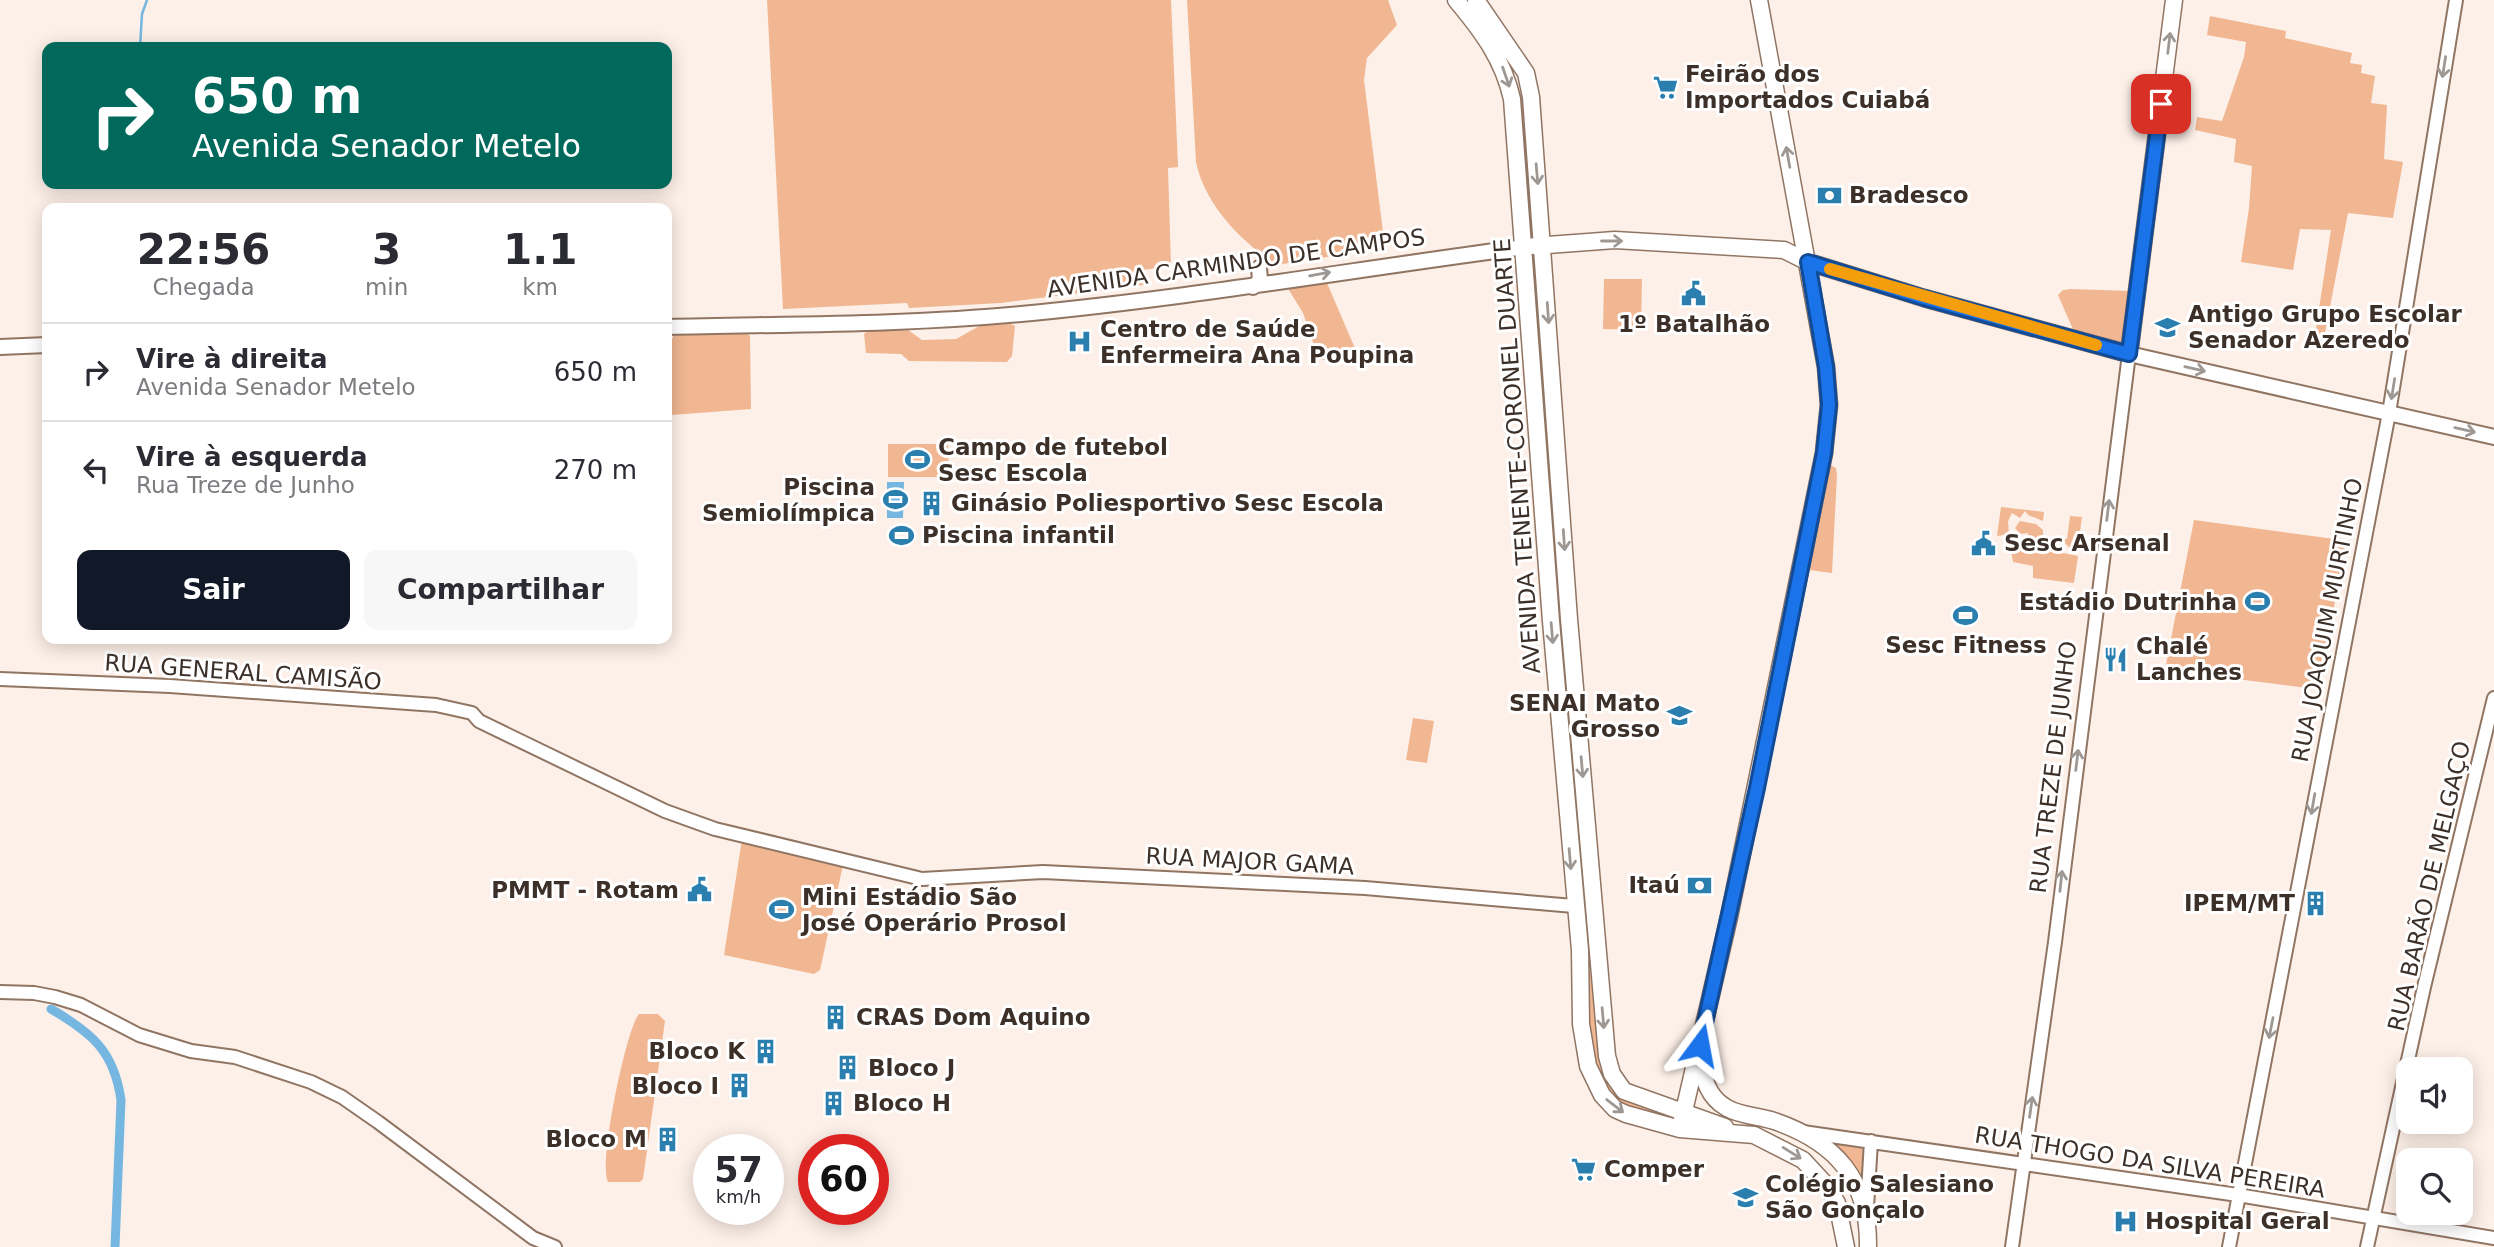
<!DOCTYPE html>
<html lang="pt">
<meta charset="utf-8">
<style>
body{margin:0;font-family:"DejaVu Sans",sans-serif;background:#f7f7f7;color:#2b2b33;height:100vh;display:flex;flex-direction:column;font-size:26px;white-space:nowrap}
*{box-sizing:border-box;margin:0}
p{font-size:23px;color:#7c7c81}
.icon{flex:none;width:38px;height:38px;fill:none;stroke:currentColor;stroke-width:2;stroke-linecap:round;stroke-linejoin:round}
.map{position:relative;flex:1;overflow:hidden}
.details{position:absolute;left:42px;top:203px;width:630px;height:441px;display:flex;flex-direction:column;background:#fff;border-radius:14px;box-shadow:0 4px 18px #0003}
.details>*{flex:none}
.banner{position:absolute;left:42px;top:42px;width:630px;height:147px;border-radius:14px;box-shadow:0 4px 18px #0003;background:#00695c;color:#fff;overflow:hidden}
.tools{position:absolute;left:2396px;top:1057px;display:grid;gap:14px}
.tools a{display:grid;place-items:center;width:77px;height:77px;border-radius:14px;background:#fff;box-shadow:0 4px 18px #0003;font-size:35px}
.speed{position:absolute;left:693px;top:1134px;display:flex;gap:14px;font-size:35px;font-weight:700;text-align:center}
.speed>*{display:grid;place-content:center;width:91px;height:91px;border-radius:50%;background:#fff;box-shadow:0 4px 18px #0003;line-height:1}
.speed small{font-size:18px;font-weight:400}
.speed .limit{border:10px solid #d22;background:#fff;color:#111}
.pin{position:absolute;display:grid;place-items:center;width:60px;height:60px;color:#fff;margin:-30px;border-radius:14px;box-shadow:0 4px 10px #0006}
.me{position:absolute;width:77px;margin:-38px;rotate:13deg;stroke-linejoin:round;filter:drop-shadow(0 0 5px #0008)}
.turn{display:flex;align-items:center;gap:24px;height:147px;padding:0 35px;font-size:32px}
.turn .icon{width:91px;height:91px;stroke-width:2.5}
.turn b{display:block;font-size:49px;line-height:60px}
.eta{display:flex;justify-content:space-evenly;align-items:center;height:119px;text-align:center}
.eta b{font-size:42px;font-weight:600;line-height:49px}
.cta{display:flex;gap:14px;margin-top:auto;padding:14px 35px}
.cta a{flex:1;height:80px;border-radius:14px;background:#111827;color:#fff;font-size:28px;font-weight:600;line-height:80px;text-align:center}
.cta a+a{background:#f7f7f7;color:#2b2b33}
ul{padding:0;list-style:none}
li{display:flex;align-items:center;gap:21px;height:98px;padding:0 35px;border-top:2px solid #e1e1e2}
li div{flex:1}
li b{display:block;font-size:26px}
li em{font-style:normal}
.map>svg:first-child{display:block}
</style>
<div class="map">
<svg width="2494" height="1247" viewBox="0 0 2494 1247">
<rect width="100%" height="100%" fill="#fdf0e8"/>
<!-- green -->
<path fill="#f1b792" d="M 767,0 L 1171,0 L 1178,167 L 1168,168 L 1171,266 L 1143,270 L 1144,285 L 1001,303 L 909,308 L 907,303 L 783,309 Z
M 1187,0 L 1388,0 L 1397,25 L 1367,58 L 1364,80 L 1385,248 L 1276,265 C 1240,240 1205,205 1196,162 Z
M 2210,16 L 2286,31 L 2285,38 L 2352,53 L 2350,63 L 2362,65 L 2361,73 L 2375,76 L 2371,103 L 2387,105 L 2384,159 L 2403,162 L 2393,218 L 2348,213 L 2324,338 L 2315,335 L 2331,230 L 2300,229 L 2293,270 L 2241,262 L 2249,208 L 2252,166 L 2234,162 L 2236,139 L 2195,130 L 2197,117 L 2222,121 L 2244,57 L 2246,42 L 2207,35 Z
M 1533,255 L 1535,258 L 1560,612 L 1530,257 Z
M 1324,276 L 1360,360 L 1319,360 L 1303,313 L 1284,282 Z
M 1604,279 L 1642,279 L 1641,330 L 1603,329 Z
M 2071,289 L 2131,291 L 2124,342 L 2119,345 L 2075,334 L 2058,295 L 2063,290 Z
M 1009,323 L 1015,326 L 1012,356 L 1007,362 L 909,361 L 901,354 L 866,353 L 864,334 L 870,328 L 904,327 L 922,340 L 956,339 L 983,324 Z
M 747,333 L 750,336 L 751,409 L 672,415 L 672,339 L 674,335 Z
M 888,444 L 948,444 L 949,477 L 888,477 Z
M 1828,464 L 1836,468 L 1837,475 L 1832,573 L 1809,570 Z
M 2001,507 L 2044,512 L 2043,521 L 2028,515 L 2025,511 L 2020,518 L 2012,513 L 2008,521 L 2009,534 L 1997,536 Z
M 2070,516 L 2082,517 L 2079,539 L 2071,549 L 2061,539 L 2067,539 Z
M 2194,520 L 2342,540 L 2345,546 L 2344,563 L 2315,689 L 2165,670 Z
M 2020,521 L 2036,524 L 2043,530 L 2043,555 L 2052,542 L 2060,546 L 2063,553 L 2078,556 L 2074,583 L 2033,578 L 2033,566 L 2013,562 L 2011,551 L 2018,548 L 2024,552 L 2028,533 L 2020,534 L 2015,528 Z
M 1560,622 L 1563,624 L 1582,900 L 1558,624 Z
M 1413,718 L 1434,721 L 1427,763 L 1406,760 Z
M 742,839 L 843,865 L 820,970 L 814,974 L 724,955 Z
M 1587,969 L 1595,980 L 1599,1040 L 1628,1098 L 1664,1113 L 1663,1119 C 1651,1115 1638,1113 1627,1106 C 1583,1078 1590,1014 1587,969 Z
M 639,1014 L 658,1014 L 665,1021 L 643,1179 L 640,1182 L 608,1182 C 598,1165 626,1029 639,1014 Z
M 1817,1136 L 1868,1143 L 1864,1183 Z"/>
<!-- water -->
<path fill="#76b7e1" d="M 887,482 L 904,482 L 903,518 L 887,518 Z"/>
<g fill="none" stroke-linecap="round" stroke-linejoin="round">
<!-- stream -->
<path stroke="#76b7e1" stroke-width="2.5" d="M 140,47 L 142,14 L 147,0"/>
<!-- canal -->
<path stroke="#76b7e1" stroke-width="9" d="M 51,1009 C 92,1033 114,1051 121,1100 L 115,1247"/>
<defs>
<path id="tertiary" d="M 0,679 L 170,686 L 436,705 L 472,713 L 479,721 L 665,811 L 715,829 L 922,879 L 1043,872 L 1365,888 L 1574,906
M 0,992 L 34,993 L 55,997 L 81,1005 L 139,1035 L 191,1051 L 235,1057 L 311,1082 L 342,1097 L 378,1122 L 533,1238 L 555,1247
M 1803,1132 L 2238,1195 L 2494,1238
M 1867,1208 L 1871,1141
M 2012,1247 L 2055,942 L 2129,354
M 2229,1247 L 2389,413 L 2456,0
M 2367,1247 L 2424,987 L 2494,698"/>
<path id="secondary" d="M 1253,287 L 1260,280 L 1259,268
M 667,327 C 785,324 904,325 1021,314 C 1190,298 1357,269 1525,247
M 0,347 L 47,345
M 2129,354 L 2494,437"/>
<path id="primary" d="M 1456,0 C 1482,31 1503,59 1512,99 L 1551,621 L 1580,950 L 1581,1024 L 1588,1066 L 1602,1095 L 1615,1109 L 1626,1114 L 1680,1129 L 1754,1135 L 1803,1160 L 1827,1186 L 1837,1203 L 1846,1247
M 1476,0 L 1526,73 L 1531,97 L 1569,619 L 1607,1056 L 1612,1074 L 1624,1091 L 1725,1127
M 1534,246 L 1615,240 L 1784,250 L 1808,262 L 1924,298 L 2129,354 L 2174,0
M 1703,1058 C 1701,1078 1709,1098 1727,1108 C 1741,1116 1759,1116 1774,1121 C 1836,1142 1869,1180 1868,1247
M 1681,1124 L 1729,917 L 1824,453 L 1829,405 L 1826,367 L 1759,0"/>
</defs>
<!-- tertiary casing -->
<use href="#tertiary" stroke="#917563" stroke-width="16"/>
<!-- secondary casing -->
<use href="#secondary" stroke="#917563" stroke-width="18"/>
<!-- primary casing -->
<use href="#primary" stroke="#917563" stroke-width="19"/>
<!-- tertiary -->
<use href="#tertiary" stroke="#fff" stroke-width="12"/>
<!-- secondary -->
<use href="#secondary" stroke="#fff" stroke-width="14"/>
<!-- primary -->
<use href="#primary" stroke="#fff" stroke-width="16"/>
</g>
<!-- one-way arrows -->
<defs><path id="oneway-shaft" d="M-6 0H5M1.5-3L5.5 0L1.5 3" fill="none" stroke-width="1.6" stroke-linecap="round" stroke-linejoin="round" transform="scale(1.75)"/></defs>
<g stroke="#9e9894">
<use href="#oneway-shaft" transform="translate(2169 43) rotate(-83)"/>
<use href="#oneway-shaft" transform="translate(2444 67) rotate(99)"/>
<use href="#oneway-shaft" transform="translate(1506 77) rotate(71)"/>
<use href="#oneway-shaft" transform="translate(1788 157) rotate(-100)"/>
<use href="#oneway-shaft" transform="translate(1537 174) rotate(85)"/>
<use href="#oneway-shaft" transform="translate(1612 241)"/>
<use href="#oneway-shaft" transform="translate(1320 274) rotate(-10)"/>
<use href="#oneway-shaft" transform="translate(1548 313) rotate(86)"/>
<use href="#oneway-shaft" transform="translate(2195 369) rotate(13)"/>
<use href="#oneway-shaft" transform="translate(2393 389) rotate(99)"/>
<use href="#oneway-shaft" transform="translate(2465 430) rotate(13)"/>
<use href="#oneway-shaft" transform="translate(2108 510) rotate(-83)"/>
<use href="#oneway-shaft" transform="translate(1564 540) rotate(86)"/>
<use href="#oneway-shaft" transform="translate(1552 633) rotate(85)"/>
<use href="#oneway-shaft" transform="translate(2077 760) rotate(-83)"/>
<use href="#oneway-shaft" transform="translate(1582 767) rotate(85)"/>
<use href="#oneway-shaft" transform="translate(2313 804) rotate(100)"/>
<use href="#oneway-shaft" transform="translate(1570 859) rotate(85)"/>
<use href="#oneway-shaft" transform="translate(2061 881) rotate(-84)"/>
<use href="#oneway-shaft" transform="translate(1603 1018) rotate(85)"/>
<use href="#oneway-shaft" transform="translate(2271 1028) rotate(101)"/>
<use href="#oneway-shaft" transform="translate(1615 1106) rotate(38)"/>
<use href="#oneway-shaft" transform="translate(2031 1107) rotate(-82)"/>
<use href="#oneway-shaft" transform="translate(1792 1153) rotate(32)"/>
</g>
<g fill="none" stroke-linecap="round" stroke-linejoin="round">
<defs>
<path id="route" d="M 1700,1045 L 1757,788 L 1824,453 L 1829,405 L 1826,367 L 1808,262 L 1924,298 L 2129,354 L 2161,104"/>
</defs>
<!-- route casing -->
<use href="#route" stroke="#114b97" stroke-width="18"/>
<!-- route -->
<use href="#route" stroke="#1a73e8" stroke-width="12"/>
<!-- slow -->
<path stroke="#f59e0b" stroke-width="12" d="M 1830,269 L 2096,345"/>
</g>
<!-- icons -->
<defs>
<symbol id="supermarket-bare" viewBox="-9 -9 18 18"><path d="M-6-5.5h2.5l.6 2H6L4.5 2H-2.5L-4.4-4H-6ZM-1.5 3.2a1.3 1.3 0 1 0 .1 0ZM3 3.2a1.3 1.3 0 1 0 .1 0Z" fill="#2a7faf" stroke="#fff" stroke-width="2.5" paint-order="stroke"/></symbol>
<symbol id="bank-bare" viewBox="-9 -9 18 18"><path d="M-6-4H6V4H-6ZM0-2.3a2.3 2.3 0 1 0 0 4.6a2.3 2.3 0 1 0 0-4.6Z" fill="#2a7faf" stroke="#fff" stroke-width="2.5" paint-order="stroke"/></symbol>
<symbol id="civic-bare" viewBox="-9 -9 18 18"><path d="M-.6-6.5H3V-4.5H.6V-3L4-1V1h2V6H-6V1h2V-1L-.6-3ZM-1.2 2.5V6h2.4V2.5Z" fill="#2a7faf" stroke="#fff" stroke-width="2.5" paint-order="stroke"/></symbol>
<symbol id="school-bare" viewBox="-9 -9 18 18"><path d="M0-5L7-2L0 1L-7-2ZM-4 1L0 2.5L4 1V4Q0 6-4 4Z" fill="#2a7faf" stroke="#fff" stroke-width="2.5" paint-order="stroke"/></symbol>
<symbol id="hospital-bare" viewBox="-9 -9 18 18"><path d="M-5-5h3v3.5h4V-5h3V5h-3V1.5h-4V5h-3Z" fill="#2a7faf" stroke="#fff" stroke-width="2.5" paint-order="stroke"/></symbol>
<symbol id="stadium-bare" viewBox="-9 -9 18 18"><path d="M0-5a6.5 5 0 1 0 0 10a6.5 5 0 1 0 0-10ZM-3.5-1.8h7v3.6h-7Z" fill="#2a7faf" stroke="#fff" stroke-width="2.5" paint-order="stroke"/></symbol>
<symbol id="building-bare" viewBox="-9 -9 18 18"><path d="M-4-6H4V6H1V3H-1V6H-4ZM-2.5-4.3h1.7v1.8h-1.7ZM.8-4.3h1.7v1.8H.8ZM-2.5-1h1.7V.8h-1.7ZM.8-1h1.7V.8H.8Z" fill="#2a7faf" stroke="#fff" stroke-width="2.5" paint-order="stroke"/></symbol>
<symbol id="restaurant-bare" viewBox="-9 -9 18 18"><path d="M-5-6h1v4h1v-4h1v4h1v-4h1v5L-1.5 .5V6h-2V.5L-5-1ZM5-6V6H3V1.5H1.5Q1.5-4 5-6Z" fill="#2a7faf" stroke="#fff" stroke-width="2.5" paint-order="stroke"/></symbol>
<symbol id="university-bare" viewBox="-9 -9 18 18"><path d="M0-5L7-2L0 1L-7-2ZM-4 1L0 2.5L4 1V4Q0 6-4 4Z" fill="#2a7faf" stroke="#fff" stroke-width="2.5" paint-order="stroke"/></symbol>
</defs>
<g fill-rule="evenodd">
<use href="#supermarket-bare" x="1648" y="70" width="35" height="35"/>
<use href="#bank-bare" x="1812" y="178" width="35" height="35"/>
<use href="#civic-bare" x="1676" y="276" width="35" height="35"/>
<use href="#school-bare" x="2150" y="310" width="35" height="35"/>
<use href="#hospital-bare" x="1062" y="324" width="35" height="35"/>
<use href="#stadium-bare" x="900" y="442" width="35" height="35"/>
<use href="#stadium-bare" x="878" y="482" width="35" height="35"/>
<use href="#building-bare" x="914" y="486" width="35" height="35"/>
<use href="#stadium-bare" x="884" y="518" width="35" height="35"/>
<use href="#civic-bare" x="1966" y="526" width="35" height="35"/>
<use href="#stadium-bare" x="2240" y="584" width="35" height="35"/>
<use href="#stadium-bare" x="1948" y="598" width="35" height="35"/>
<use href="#restaurant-bare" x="2098" y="642" width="35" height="35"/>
<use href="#university-bare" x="1662" y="698" width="35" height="35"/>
<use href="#bank-bare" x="1682" y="868" width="35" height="35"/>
<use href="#civic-bare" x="682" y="872" width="35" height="35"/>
<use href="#building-bare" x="2298" y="886" width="35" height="35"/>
<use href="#stadium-bare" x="764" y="892" width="35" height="35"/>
<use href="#building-bare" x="818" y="1000" width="35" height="35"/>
<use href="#building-bare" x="748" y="1034" width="35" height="35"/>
<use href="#building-bare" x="830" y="1050" width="35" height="35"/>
<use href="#building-bare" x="722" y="1068" width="35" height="35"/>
<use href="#building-bare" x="816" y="1086" width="35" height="35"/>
<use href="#building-bare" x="650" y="1122" width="35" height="35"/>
<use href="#supermarket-bare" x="1566" y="1152" width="35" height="35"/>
<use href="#school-bare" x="1728" y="1180" width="35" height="35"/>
<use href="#hospital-bare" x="2108" y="1204" width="35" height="35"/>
</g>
<g text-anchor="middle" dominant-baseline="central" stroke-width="6" stroke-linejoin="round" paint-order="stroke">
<!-- poi labels -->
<g font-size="23" font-weight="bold" fill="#3c3029" stroke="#fff" text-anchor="start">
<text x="1685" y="74">Feirão dos<tspan x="1685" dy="26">Importados Cuiabá</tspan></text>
<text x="1849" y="195">Bradesco</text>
<text x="2188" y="314">Antigo Grupo Escolar<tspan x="2188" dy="26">Senador Azeredo</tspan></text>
<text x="1694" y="324" text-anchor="middle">1º Batalhão</text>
<text x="1100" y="329">Centro de Saúde<tspan x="1100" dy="26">Enfermeira Ana Poupina</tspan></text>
<text x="938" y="447">Campo de futebol<tspan x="938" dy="26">Sesc Escola</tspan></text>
<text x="875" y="487" text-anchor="end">Piscina<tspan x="875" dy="26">Semiolímpica</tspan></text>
<text x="951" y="503">Ginásio Poliesportivo Sesc Escola</text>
<text x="922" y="535">Piscina infantil</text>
<text x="2004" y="543">Sesc Arsenal</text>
<text x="2237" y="602" text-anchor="end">Estádio Dutrinha</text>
<text x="1966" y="645" text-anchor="middle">Sesc Fitness</text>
<text x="2136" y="646">Chalé<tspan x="2136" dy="26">Lanches</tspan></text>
<text x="1660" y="703" text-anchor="end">SENAI Mato<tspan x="1660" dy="26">Grosso</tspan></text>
<text x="1680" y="885" text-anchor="end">Itaú</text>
<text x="679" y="890" text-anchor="end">PMMT - Rotam</text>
<text x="802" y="897">Mini Estádio São<tspan x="802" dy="26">José Operário Prosol</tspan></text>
<text x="2295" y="903" text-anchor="end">IPEM/MT</text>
<text x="856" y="1017">CRAS Dom Aquino</text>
<text x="745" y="1051" text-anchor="end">Bloco K</text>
<text x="868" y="1068">Bloco J</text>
<text x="719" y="1086" text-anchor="end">Bloco I</text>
<text x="853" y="1103">Bloco H</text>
<text x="647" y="1139" text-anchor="end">Bloco M</text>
<text x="1604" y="1169">Comper</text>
<text x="1765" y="1184">Colégio Salesiano<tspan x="1765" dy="26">São Gonçalo</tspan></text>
<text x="2145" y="1221">Hospital Geral</text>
</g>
<!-- street labels -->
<g font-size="23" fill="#3c3029" stroke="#fff">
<text transform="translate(1236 263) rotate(-8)">AVENIDA CARMINDO DE CAMPOS</text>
<text transform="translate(1517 456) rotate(-94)">AVENIDA TENENTE-CORONEL DUARTE</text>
<text transform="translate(2327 620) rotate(-79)">RUA JOAQUIM MURTINHO</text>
<text transform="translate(243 672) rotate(4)">RUA GENERAL CAMISÃO</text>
<text transform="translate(2053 767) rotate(-83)">RUA TREZE DE JUNHO</text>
<text transform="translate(1250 861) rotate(3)">RUA MAJOR GAMA</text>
<text transform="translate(2429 886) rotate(-77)">RUA BARÃO DE MELGAÇO</text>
<text transform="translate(2150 1162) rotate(9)">RUA THOGO DA SILVA PEREIRA</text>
</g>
</g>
</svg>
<div class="tools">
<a><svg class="icon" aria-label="sound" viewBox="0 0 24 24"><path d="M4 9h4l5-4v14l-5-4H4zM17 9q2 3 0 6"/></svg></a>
<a><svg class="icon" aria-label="search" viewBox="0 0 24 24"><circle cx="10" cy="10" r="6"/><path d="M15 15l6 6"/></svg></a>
</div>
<div class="speed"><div>57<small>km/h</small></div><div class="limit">60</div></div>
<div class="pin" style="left:2161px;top:104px;background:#d93025"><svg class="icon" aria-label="arrive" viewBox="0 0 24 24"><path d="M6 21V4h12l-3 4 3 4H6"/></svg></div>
<svg class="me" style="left:1700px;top:1045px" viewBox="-20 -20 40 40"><path d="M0-17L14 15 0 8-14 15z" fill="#1a73e8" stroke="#fff" stroke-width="4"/></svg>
<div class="banner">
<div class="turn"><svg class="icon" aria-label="right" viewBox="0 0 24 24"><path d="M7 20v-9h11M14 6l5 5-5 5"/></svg><div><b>650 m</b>Avenida Senador Metelo</div></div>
</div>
<section class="details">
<div class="eta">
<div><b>22:56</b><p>Chegada</p></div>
<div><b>3</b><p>min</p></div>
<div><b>1.1</b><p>km</p></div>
</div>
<ul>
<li><svg class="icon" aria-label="right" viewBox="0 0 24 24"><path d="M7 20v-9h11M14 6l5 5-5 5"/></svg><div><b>Vire à direita</b><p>Avenida Senador Metelo</p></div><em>650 m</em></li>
<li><svg class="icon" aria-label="left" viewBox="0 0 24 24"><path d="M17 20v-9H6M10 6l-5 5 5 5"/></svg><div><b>Vire à esquerda</b><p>Rua Treze de Junho</p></div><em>270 m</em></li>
</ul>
<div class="cta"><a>Sair</a><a>Compartilhar</a></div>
</section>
</div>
